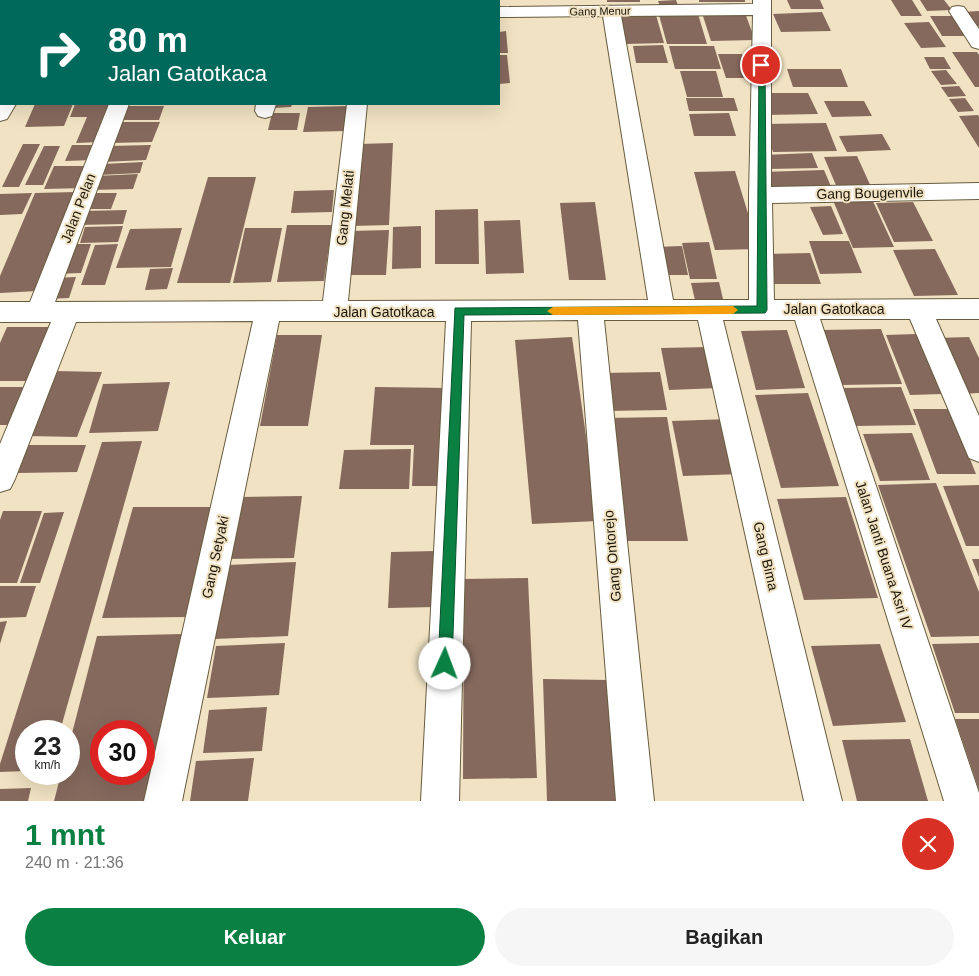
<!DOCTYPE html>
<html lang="id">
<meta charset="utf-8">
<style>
body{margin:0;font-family:Helvetica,sans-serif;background:#f6f6f6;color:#222;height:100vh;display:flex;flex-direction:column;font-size:19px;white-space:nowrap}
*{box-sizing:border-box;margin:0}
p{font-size:16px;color:#767676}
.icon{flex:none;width:28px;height:28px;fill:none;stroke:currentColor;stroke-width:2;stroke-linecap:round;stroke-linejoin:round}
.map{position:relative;height:801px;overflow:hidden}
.panel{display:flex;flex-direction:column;background:#fff;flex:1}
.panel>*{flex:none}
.guide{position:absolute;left:0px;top:0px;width:500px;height:105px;box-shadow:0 5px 20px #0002;background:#00695c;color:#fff;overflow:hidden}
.speed{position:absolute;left:15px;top:720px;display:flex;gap:10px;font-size:25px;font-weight:700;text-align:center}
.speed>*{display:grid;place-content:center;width:65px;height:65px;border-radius:50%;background:#fff;box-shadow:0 5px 20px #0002;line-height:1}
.speed small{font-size:12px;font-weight:400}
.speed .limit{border:8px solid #d22;background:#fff;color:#111}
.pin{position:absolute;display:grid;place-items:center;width:42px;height:42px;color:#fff;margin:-21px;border:2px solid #fff;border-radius:50%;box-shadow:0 1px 5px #0007}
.me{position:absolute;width:55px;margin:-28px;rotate:2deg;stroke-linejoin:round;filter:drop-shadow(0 0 4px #0008)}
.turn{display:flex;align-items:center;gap:18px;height:105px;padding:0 25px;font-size:22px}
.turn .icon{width:65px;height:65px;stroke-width:2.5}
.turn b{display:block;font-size:35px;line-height:42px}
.round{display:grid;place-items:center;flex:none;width:52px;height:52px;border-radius:26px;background:#f6f6f6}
.headline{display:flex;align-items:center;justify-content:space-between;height:85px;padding:0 25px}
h1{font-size:30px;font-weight:800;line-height:38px;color:#0b8043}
.action{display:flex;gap:10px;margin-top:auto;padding:10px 25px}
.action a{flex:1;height:58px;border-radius:30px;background:#0b8043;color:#fff;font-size:20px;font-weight:800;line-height:58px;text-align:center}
.action a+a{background:#f6f6f6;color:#222}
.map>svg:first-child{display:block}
</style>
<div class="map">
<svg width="979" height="801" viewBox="0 0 979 801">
<rect width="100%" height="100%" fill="#f0e2c2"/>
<!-- building -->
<path fill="#86695d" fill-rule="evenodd" d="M 607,0 L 640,0 L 640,2 L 607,2 Z
M 676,0 L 679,8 L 661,9 L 658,1 Z
M 699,0 L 745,0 L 745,2 L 699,2 Z
M 787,0 L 820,0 L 824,9 L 791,9 Z
M 891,0 L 912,0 L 922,16 L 901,16 Z
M 920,0 L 944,0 L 952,10 L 927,11 Z
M 979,11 L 979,26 L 971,26 L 962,12 Z
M 822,12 L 831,31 L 781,32 L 773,14 Z
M 702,13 L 745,13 L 755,40 L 711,41 Z
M 698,14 L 707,44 L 667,44 L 659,15 Z
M 656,15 L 664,43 L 626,44 L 620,16 Z
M 930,16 L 954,16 L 967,36 L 942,36 Z
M 929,22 L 946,47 L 921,48 L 904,23 Z
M 506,31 L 508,53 L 499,53 L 499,32 Z
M 663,45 L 668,63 L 636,63 L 633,46 Z
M 669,46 L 714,46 L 721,69 L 675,69 Z
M 952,52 L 977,52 L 979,55 L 979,87 L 975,87 Z
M 718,54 L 742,54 L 750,78 L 726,78 Z
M 499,55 L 507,55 L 510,83 L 499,84 Z
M 924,57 L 944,57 L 951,69 L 930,69 Z
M 787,69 L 841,69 L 848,87 L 793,87 Z
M 946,70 L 957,84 L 941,85 L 931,71 Z
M 680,71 L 716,71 L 723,97 L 687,97 Z
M 959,86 L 966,96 L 948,97 L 941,87 Z
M 766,93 L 808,93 L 818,114 L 765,115 Z
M 686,98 L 734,98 L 738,111 L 689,111 Z
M 965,98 L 974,111 L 958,112 L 949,99 Z
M 824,101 L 864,101 L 872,116 L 832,117 Z
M 35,104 L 73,104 L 64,126 L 25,127 Z
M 75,104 L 115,104 L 101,142 L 76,143 L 87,117 L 70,117 Z
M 275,104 L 292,104 L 291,107 L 274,108 Z
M 122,106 L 164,106 L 159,120 L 116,120 Z
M 349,106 L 346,131 L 303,132 L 308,107 Z
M 272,113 L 300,113 L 297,130 L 268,130 Z
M 729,113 L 736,136 L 694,136 L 689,114 Z
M 978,115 L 979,117 L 979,148 L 959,116 Z
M 120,122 L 160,122 L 152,142 L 112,143 Z
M 826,123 L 837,151 L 773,152 L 764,124 Z
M 882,134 L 891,150 L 847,152 L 839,136 Z
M 393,143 L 389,225 L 352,226 L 359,144 Z
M 23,144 L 40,144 L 19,187 L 2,187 Z
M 72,145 L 99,145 L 93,160 L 65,161 Z
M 151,145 L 146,160 L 102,162 L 108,146 Z
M 44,146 L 60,146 L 43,185 L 25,185 Z
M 812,153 L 818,168 L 768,169 L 763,155 Z
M 857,156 L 872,189 L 838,190 L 824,157 Z
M 143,162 L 140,173 L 99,175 L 103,164 Z
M 54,166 L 95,166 L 85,188 L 44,189 Z
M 824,170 L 832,189 L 768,191 L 761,172 Z
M 735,171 L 759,249 L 715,250 L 694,172 Z
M 138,174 L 133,189 L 90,190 L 95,176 Z
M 208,177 L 256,177 L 230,283 L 177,283 Z
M 334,190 L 332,212 L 291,213 L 294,191 Z
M 76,192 L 38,291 L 0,293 L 0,276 L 35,193 Z
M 32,193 L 22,214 L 0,215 L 0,194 Z
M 91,193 L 117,193 L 111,209 L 84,209 Z
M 871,197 L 894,247 L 853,248 L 832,198 Z
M 595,202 L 606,280 L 569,280 L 560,203 Z
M 913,202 L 933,241 L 894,242 L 876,203 Z
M 831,206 L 843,234 L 823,235 L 810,207 Z
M 478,209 L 479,264 L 435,264 L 435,210 Z
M 127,210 L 123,224 L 77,225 L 82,211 Z
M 520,220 L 524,273 L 486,274 L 484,221 Z
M 287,225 L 332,225 L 324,281 L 277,282 Z
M 123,226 L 118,242 L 80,243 L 85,227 Z
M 421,226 L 421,268 L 392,269 L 393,227 Z
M 182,228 L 171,267 L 116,268 L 130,229 Z
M 245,228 L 282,228 L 271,282 L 233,283 Z
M 389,230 L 386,275 L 345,275 L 350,231 Z
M 809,241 L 849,241 L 862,273 L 820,274 Z
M 709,242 L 717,279 L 690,279 L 682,243 Z
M 66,244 L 91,244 L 81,273 L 54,274 Z
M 118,244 L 105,285 L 81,285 L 95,245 Z
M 682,246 L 688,275 L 661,275 L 655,247 Z
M 935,249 L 958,295 L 914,296 L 893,250 Z
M 810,253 L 821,284 L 774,284 L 765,254 Z
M 173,268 L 167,289 L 145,290 L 150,269 Z
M 76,277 L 69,298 L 46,299 L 53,278 Z
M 719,282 L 723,299 L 695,300 L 691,283 Z
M 7,327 L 51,327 L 29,381 L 0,381 L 0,343 Z
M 881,329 L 902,384 L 840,385 L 822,330 Z
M 787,330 L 805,388 L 756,390 L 741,331 Z
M 916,334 L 942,394 L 910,395 L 886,335 Z
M 277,335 L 322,335 L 308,426 L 260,426 Z
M 572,337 L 598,521 L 532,524 L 515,340 Z
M 969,337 L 979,358 L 979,393 L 961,394 L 935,338 Z
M 709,347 L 719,388 L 669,390 L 661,348 Z
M 55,371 L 102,372 L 77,437 L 27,436 Z
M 660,372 L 667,410 L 605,411 L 600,373 Z
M 170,382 L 158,431 L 89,433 L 103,384 Z
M 0,387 L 26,387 L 11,425 L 0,425 Z
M 375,387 L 449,388 L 446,486 L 412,486 L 414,445 L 370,445 Z
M 901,387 L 916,425 L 855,426 L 842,388 Z
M 808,393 L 839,486 L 781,488 L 755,395 Z
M 913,409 L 950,409 L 976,474 L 937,474 Z
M 667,417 L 688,541 L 618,541 L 604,418 Z
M 729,419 L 742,474 L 683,476 L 672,421 Z
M 912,433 L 930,480 L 880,481 L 863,434 Z
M 142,441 L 60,731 L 26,731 L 26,771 L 0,772 L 0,764 L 102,442 Z
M 27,445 L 86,445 L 77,472 L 17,473 Z
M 411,449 L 409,489 L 339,489 L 344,450 Z
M 936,483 L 979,592 L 979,636 L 931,637 L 878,485 Z
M 979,485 L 979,546 L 966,546 L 943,486 Z
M 302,496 L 294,558 L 228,559 L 240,497 Z
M 846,497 L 878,598 L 804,600 L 777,499 Z
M 133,507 L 211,507 L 187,617 L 102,618 Z
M 3,511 L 42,511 L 17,583 L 0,583 L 0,520 Z
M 64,512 L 40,583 L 20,583 L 44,513 Z
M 436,551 L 435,607 L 388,608 L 391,552 Z
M 972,559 L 979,559 L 979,577 Z
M 296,562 L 288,636 L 215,639 L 228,565 Z
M 528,578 L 537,778 L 463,779 L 464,579 Z
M 0,586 L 36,586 L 26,617 L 0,618 Z
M 7,621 L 0,644 L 0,622 Z
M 183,634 L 150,801 L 54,801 L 61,774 L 69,774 L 69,745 L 97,636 ZM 101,731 L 144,731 L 144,774 L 101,774 Z
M 285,643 L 279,695 L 207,698 L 216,646 Z
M 979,643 L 979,713 L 955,713 L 932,644 Z
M 880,644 L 906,722 L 833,726 L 811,646 Z
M 543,679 L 609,680 L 617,801 L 547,801 Z
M 267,707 L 262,751 L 203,753 L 209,710 Z
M 955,719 L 979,719 L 979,790 Z
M 910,739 L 928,801 L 857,801 L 842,740 Z
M 254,758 L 248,801 L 190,801 L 196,761 Z
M 31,788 L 28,801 L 0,801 L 0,789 Z"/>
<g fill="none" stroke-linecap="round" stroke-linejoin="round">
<defs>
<path id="minor" d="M 445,0 L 463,0 L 463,1 L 445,1 Z
M 753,0 L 771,0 L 771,187 L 979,183 L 979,199 L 772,203 L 774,300 L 979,299 L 979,319 L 936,319 L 979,416 L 979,462 L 969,458 L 910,319 L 820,319 L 979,793 L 979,801 L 944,801 L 795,320 L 723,320 L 842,801 L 804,801 L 698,320 L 604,320 L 654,801 L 616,801 L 578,320 L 471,321 L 459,801 L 421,801 L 446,321 L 279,321 L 182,801 L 144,801 L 253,321 L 76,322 L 15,479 L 10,489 L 0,492 L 0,444 L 51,322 L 0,322 L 0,302 L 30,302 L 109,104 L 129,104 L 55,302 L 323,301 L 347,104 L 367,104 L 348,301 L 648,300 L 603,16 L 499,17 L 499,7 L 753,4 ZM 753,15 L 749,195 L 749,300 L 673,300 L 621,16 Z
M 958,6 L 964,7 L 979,29 L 979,49 L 972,47 L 949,11 L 952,7 Z
M 0,99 L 1,104 L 16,104 L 7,119 L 0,121 Z
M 256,104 L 276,104 L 272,116 L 265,118 L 258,116 L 255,111 Z"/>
</defs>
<!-- minor casing -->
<use href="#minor" stroke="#685c3f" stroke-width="2"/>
<!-- minor -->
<use href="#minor" fill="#fff" fill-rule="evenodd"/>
</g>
<!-- route -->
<path fill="#0b8043" stroke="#07532c" d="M 759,63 L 765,65 L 767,310 L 765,313 L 464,315 L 452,664 L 450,669 L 445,671 L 440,669 L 438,664 L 455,308 L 757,306 Z"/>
<!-- slow -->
<path fill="#f59e0b" d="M 733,306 L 738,310 L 733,314 L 553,315 L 547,311 L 553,307 Z"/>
<g text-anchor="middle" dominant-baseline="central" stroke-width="4" stroke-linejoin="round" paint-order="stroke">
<!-- far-street labels -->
<g font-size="11" fill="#1c170b" stroke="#f0e2c2">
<text transform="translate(600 11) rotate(-1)">Gang Menur</text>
</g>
<!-- street labels -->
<g font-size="14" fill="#1c170b" stroke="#f0e2c2">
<text transform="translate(870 193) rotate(-1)">Gang Bougenvile</text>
<text transform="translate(78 208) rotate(-69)">Jalan Pelan</text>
<text transform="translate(345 208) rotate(-84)">Gang Melati</text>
<text x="834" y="309">Jalan Gatotkaca</text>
<text x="384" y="312">Jalan Gatotkaca</text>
<text transform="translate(884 555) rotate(72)">Jalan Janti Buana Asri IV</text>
<text transform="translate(612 556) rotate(-95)">Gang Ontorejo</text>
<text transform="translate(766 556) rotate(77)">Gang Bima</text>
<text transform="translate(215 557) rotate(-78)">Gang Setyaki</text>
</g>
</g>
</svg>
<div class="speed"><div>23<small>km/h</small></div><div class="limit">30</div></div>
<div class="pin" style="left:761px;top:65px;background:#d93025"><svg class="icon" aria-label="arrive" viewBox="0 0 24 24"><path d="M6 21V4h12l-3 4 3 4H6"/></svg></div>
<svg class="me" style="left:445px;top:664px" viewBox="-20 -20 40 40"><circle r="19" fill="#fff"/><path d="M0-13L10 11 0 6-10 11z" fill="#0b8043"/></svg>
<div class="guide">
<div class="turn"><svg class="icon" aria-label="right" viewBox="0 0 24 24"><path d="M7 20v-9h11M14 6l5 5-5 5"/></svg><div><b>80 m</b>Jalan Gatotkaca</div></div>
</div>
</div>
<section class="panel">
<div class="headline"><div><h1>1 mnt</h1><p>240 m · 21:36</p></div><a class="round" style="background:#d93025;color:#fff"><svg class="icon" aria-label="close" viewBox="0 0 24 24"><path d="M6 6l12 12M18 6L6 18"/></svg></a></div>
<div class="action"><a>Keluar</a><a>Bagikan</a></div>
</section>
